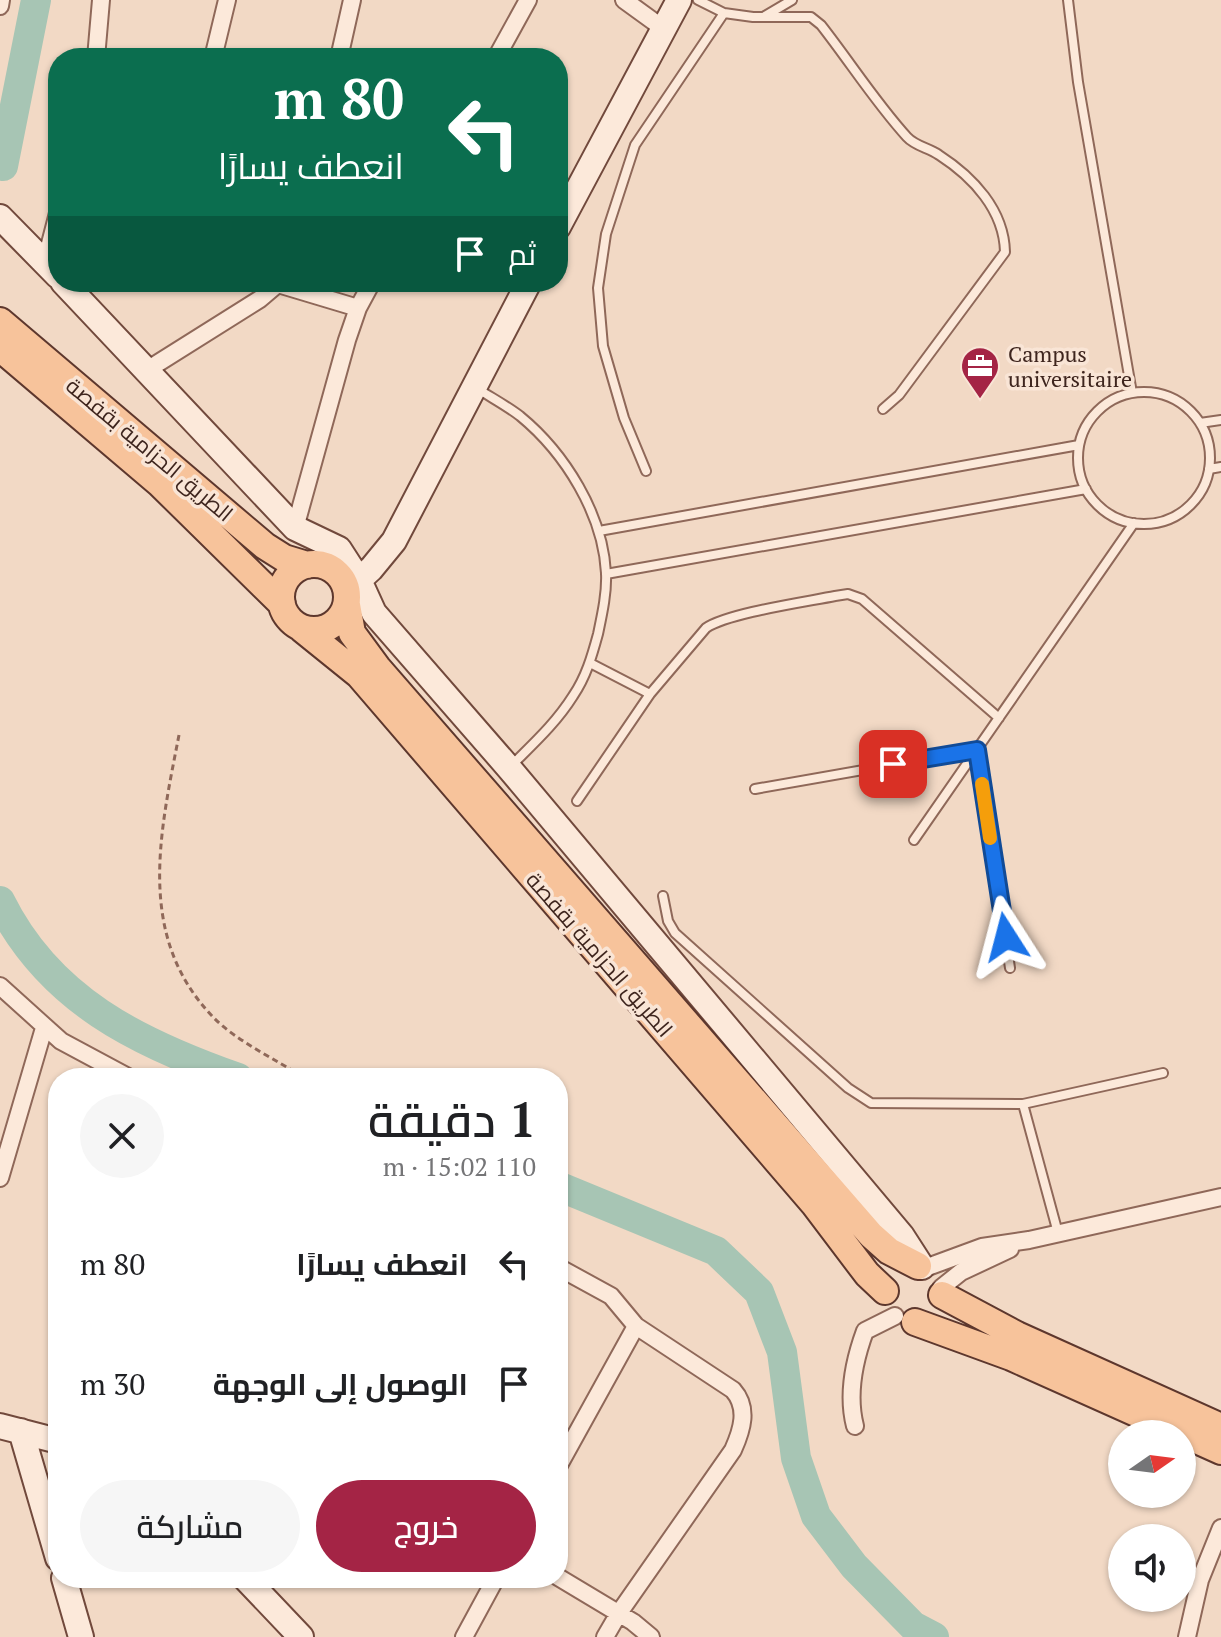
<!DOCTYPE html>
<html lang="ar">
<meta charset="utf-8">
<style>
body{margin:0;font-family:"PT Serif",Cairo,serif;background:#f6f6f6;color:#202124;direction:rtl;height:100vh;display:flex;flex-direction:column;font-size:30px;white-space:nowrap}
*{box-sizing:border-box;margin:0}
p{font-size:26px;color:#757577}
.icon{flex:none;width:44px;height:44px;fill:none;stroke:currentColor;stroke-width:2;stroke-linecap:round;stroke-linejoin:round}
.map{position:relative;flex:1;overflow:hidden;direction:ltr}
.side{position:absolute;left:48px;top:1068px;width:520px;height:520px;display:flex;flex-direction:column;background:#fff;border-radius:32px;box-shadow:0 2px 6px #0004;direction:rtl}
.side>*{flex:none}
.guide{position:absolute;left:48px;top:48px;width:520px;height:244px;border-radius:32px;box-shadow:0 2px 6px #0004;direction:rtl;background:#0b6e4f;color:#fff;overflow:hidden}
.needle{width:52px;rotate:76deg}
.tools{position:absolute;left:1108px;top:1420px;display:grid;gap:16px}
.tools a{display:grid;place-items:center;width:88px;height:88px;border-radius:50%;background:#fff;box-shadow:0 2px 6px #0004;font-size:40px}
.pin{position:absolute;display:grid;place-items:center;width:68px;height:68px;color:#fff;margin:-34px;border-radius:16px;box-shadow:0 4px 12px #0006}
.me{position:absolute;width:88px;margin:-44px;rotate:351deg;stroke-linejoin:round;filter:drop-shadow(0 0 6px #0008)}
.turn{display:flex;align-items:center;gap:28px;height:168px;padding:0 32px;font-size:36px}
.turn .icon{width:104px;height:104px;stroke-width:2.5}
.turn b{display:block;font-size:56px;line-height:68px}
.then{display:flex;align-items:center;height:76px;padding:0 32px;background:#0003;gap:16px;font-size:30px}
.round{display:grid;place-items:center;flex:none;width:84px;height:84px;border-radius:42px;background:#f6f6f6}
.summary{display:flex;align-items:center;justify-content:space-between;height:136px;padding:0 32px}
h1{font-size:48px;font-weight:600;line-height:60px}
.action{display:flex;gap:16px;margin-top:auto;padding:16px 32px}
.action a{flex:1;height:92px;border-radius:48px;background:#a42445;color:#fff;font-size:32px;font-weight:600;line-height:92px;text-align:center}
.action a+a{background:#f6f6f6;color:#202124}
ul{padding:0;list-style:none}
li{display:flex;align-items:center;gap:24px;height:120px;padding:0 32px}
li div{flex:1}
li b{display:block;font-size:30px}
li em{font-style:normal}
.map>svg:first-child{display:block}
</style>
<div class="map">
<svg width="1221" height="1637" viewBox="0 0 1221 1637">
<rect width="100%" height="100%" fill="#f2d9c5"/>
<g fill="none" stroke-linecap="round" stroke-linejoin="round">
<!-- river -->
<path stroke="#a7c5b4" stroke-width="30" d="M 3,166 L 36,0
M 0,901 C 49,1000 138,1043 238,1078
M 558,1186 L 716,1251 L 759,1292 L 782,1352 L 796,1458 L 816,1516 L 854,1566 L 913,1626 L 934,1637"/>
<defs>
<path id="lane" d="M 698,0 L 724,13 L 753,17 L 811,17 L 821,25 C 850,62 876,103 907,137 C 915,146 929,148 939,155 C 973,177 1004,210 1005,252 L 899,395 L 883,409
M 1068,0 L 1078,82 L 1132,393
M 765,16 L 792,0
M 478,389 C 492,398 507,406 520,416 C 565,453 603,514 606,573 C 607,593 602,615 598,634 C 592,656 586,677 573,696 C 556,723 534,743 512,765
M1078 458a66 66 0 1 1 132 0a66 66 0 1 1-132 0Z
M 1200,423 L 1221,420
M 1209,469 L 1221,467
M 646,471 L 624,418 L 603,346 L 598,288 L 606,234 L 635,145 L 724,13
M 599,531 L 1079,445
M 606,574 L 1086,489
M 590,663 L 650,694
M 755,789 L 977,750 L 1010,968
M 577,801 L 650,694 L 706,628 C 728,613 805,602 835,596 L 848,594 L 862,599 L 999,718
M 914,840 L 1134,523
M 663,896 L 668,921 L 675,933 L 848,1088 L 871,1103 L 1023,1104 L 1163,1073
M 1023,1104 L 1058,1233"/>
<path id="street" d="M 624,0 L 664,29
M 0,6 L 1,0
M 96,58 L 101,0
M 213,58 L 227,0
M 339,58 L 352,0
M 496,58 L 528,0
M 45,263 L 58,213
M 278,284 L 358,308
M 147,370 L 260,299 L 280,282
M 295,528 L 347,340 L 358,308 L 372,282
M 0,986 L 61,1041 L 130,1078
M 0,1178 L 44,1028
M 558,1267 L 611,1296 L 636,1326 L 733,1390 C 749,1408 742,1430 733,1450 L 619,1613 L 605,1637
M 925,1268 L 982,1247 L 1029,1240 L 1221,1197
M 941,1288 L 961,1272 L 1010,1249
M 855,1426 C 847,1395 854,1361 865,1331 L 895,1316
M 558,1467 L 636,1326
M 558,1577 L 633,1622 L 651,1637
M 464,1637 L 496,1578
M 1187,1637 L 1200,1580 L 1221,1528"/>
<path id="secondary" d="M 0,217 L 58,276
M 558,227 L 679,0
M 63,282 L 295,528 L 339,549 L 359,580 L 374,613 L 509,768 L 902,1236 L 922,1267
M 349,589 L 371,569 L 394,541 L 529,282
M 0,1426 L 58,1441
M 21,1431 L 58,1558
M 64,1578 L 81,1637
M 245,1578 L 301,1637"/>
<path id="primary" d="M 0,321 L 265,546 L 284,558 L 307,565
M 0,348 L 159,483 L 282,604
M281 597a33 33 0 1 1 66 0a33 33 0 1 1-66 0Z
M 347,605 L 352,633 L 377,667 L 871,1235 L 889,1251 L 918,1266
M 302,629 L 359,675 L 814,1204 L 867,1274 L 885,1291
M 942,1295 L 1017,1335 L 1221,1427
M 915,1322 L 1011,1357 L 1221,1451"/>
</defs>
<!-- lane casing -->
<use href="#lane" stroke="#8f6859" stroke-width="12"/>
<!-- street casing -->
<use href="#street" stroke="#8f6859" stroke-width="20"/>
<!-- secondary casing -->
<use href="#secondary" stroke="#71493c" stroke-width="28"/>
<!-- primary casing -->
<use href="#primary" stroke="#5d372d" stroke-width="30"/>
<!-- path -->
<path stroke="#8f6859" stroke-width="3" stroke-dasharray="6 4" stroke-linecap="butt" d="M 179,735 C 160,833 135,937 214,1018 C 235,1040 278,1061 305,1078"/>
<!-- lane -->
<use href="#lane" stroke="#fce9da" stroke-width="8"/>
<!-- street -->
<use href="#street" stroke="#fce9da" stroke-width="16"/>
<!-- secondary -->
<use href="#secondary" stroke="#fce9da" stroke-width="24"/>
<!-- primary -->
<use href="#primary" stroke="#f7c39b" stroke-width="26"/>
</g>
<g fill="none" stroke-linecap="round" stroke-linejoin="round">
<defs>
<path id="route" d="M 893,764 L 977,750 L 1006,937"/>
</defs>
<!-- route casing -->
<use href="#route" stroke="#114b97" stroke-width="20"/>
<!-- route -->
<use href="#route" stroke="#1a73e8" stroke-width="14"/>
<!-- slow -->
<path stroke="#f59e0b" stroke-width="14" d="M 982,784 L 990,838"/>
</g>
<!-- icons -->
<defs>
<symbol id="office-pin" viewBox="-11 -11 22 30"><path d="M0 17L-7.5 6A9.5 9.5 0 1 1 7.5 6Z" fill="#a42445" stroke="#f9e5d6"/><path d="M-6-3h4V-5.5h4V-3h4V5H-6ZM-1-4.5V-3h2v-1.5ZM-6 0V1H6V0Z" fill="#fff"/></symbol>
</defs>
<g fill-rule="evenodd">
<use href="#office-pin" x="958" y="344" width="44" height="60"/>
</g>
<g text-anchor="middle" dominant-baseline="central" stroke-width="7" stroke-linejoin="round" paint-order="stroke">
<!-- poi labels -->
<g font-size="22" fill="#3e251e" stroke="#f9e5d6" text-anchor="start">
<text x="1008" y="353">Campus<tspan x="1008" dy="25">universitaire</tspan></text>
</g>
<!-- street labels -->
<g font-size="22" fill="#3e251e" stroke="#f9e5d6">
<text transform="translate(150 449) rotate(40)">الطريق الحزامية بقفصة</text>
<text transform="translate(600 954) rotate(49)">الطريق الحزامية بقفصة</text>
</g>
</g>
</svg>
<div class="tools">
<a><svg class="needle" viewBox="-14 -14 28 28"><path d="M0-13l5 13h-10z" fill="#e53935"/><path d="M0 13l5-13h-10z" fill="#757577"/></svg></a>
<a><svg class="icon" aria-label="sound" viewBox="0 0 24 24"><path d="M4 9h4l5-4v14l-5-4H4zM17 9q2 3 0 6"/></svg></a>
</div>
<div class="pin" style="left:893px;top:764px;background:#d93025"><svg class="icon" aria-label="arrive" viewBox="0 0 24 24"><path d="M6 21V4h12l-3 4 3 4H6"/></svg></div>
<svg class="me" style="left:1006px;top:937px" viewBox="-20 -20 40 40"><path d="M0-17L14 15 0 8-14 15z" fill="#1a73e8" stroke="#fff" stroke-width="4"/></svg>
<div class="guide">
<div class="turn"><svg class="icon" aria-label="left" viewBox="0 0 24 24"><path d="M17 20v-9H6M10 6l-5 5 5 5"/></svg><div><b>80 m</b>انعطف يسارًا</div></div>
<div class="then">ثم<svg class="icon" aria-label="arrive" viewBox="0 0 24 24"><path d="M6 21V4h12l-3 4 3 4H6"/></svg></div>
</div>
<section class="side">
<div class="summary"><div><h1>1 دقيقة</h1><p>110 m · 15:02</p></div><a class="round"><svg class="icon" aria-label="close" viewBox="0 0 24 24"><path d="M6 6l12 12M18 6L6 18"/></svg></a></div>
<ul>
<li><svg class="icon" aria-label="left" viewBox="0 0 24 24"><path d="M17 20v-9H6M10 6l-5 5 5 5"/></svg><div><b>انعطف يسارًا</b></div><em>80 m</em></li>
<li><svg class="icon" aria-label="arrive" viewBox="0 0 24 24"><path d="M6 21V4h12l-3 4 3 4H6"/></svg><div><b>الوصول إلى الوجهة</b></div><em>30 m</em></li>
</ul>
<div class="action"><a>خروج</a><a>مشاركة</a></div>
</section>
</div>
